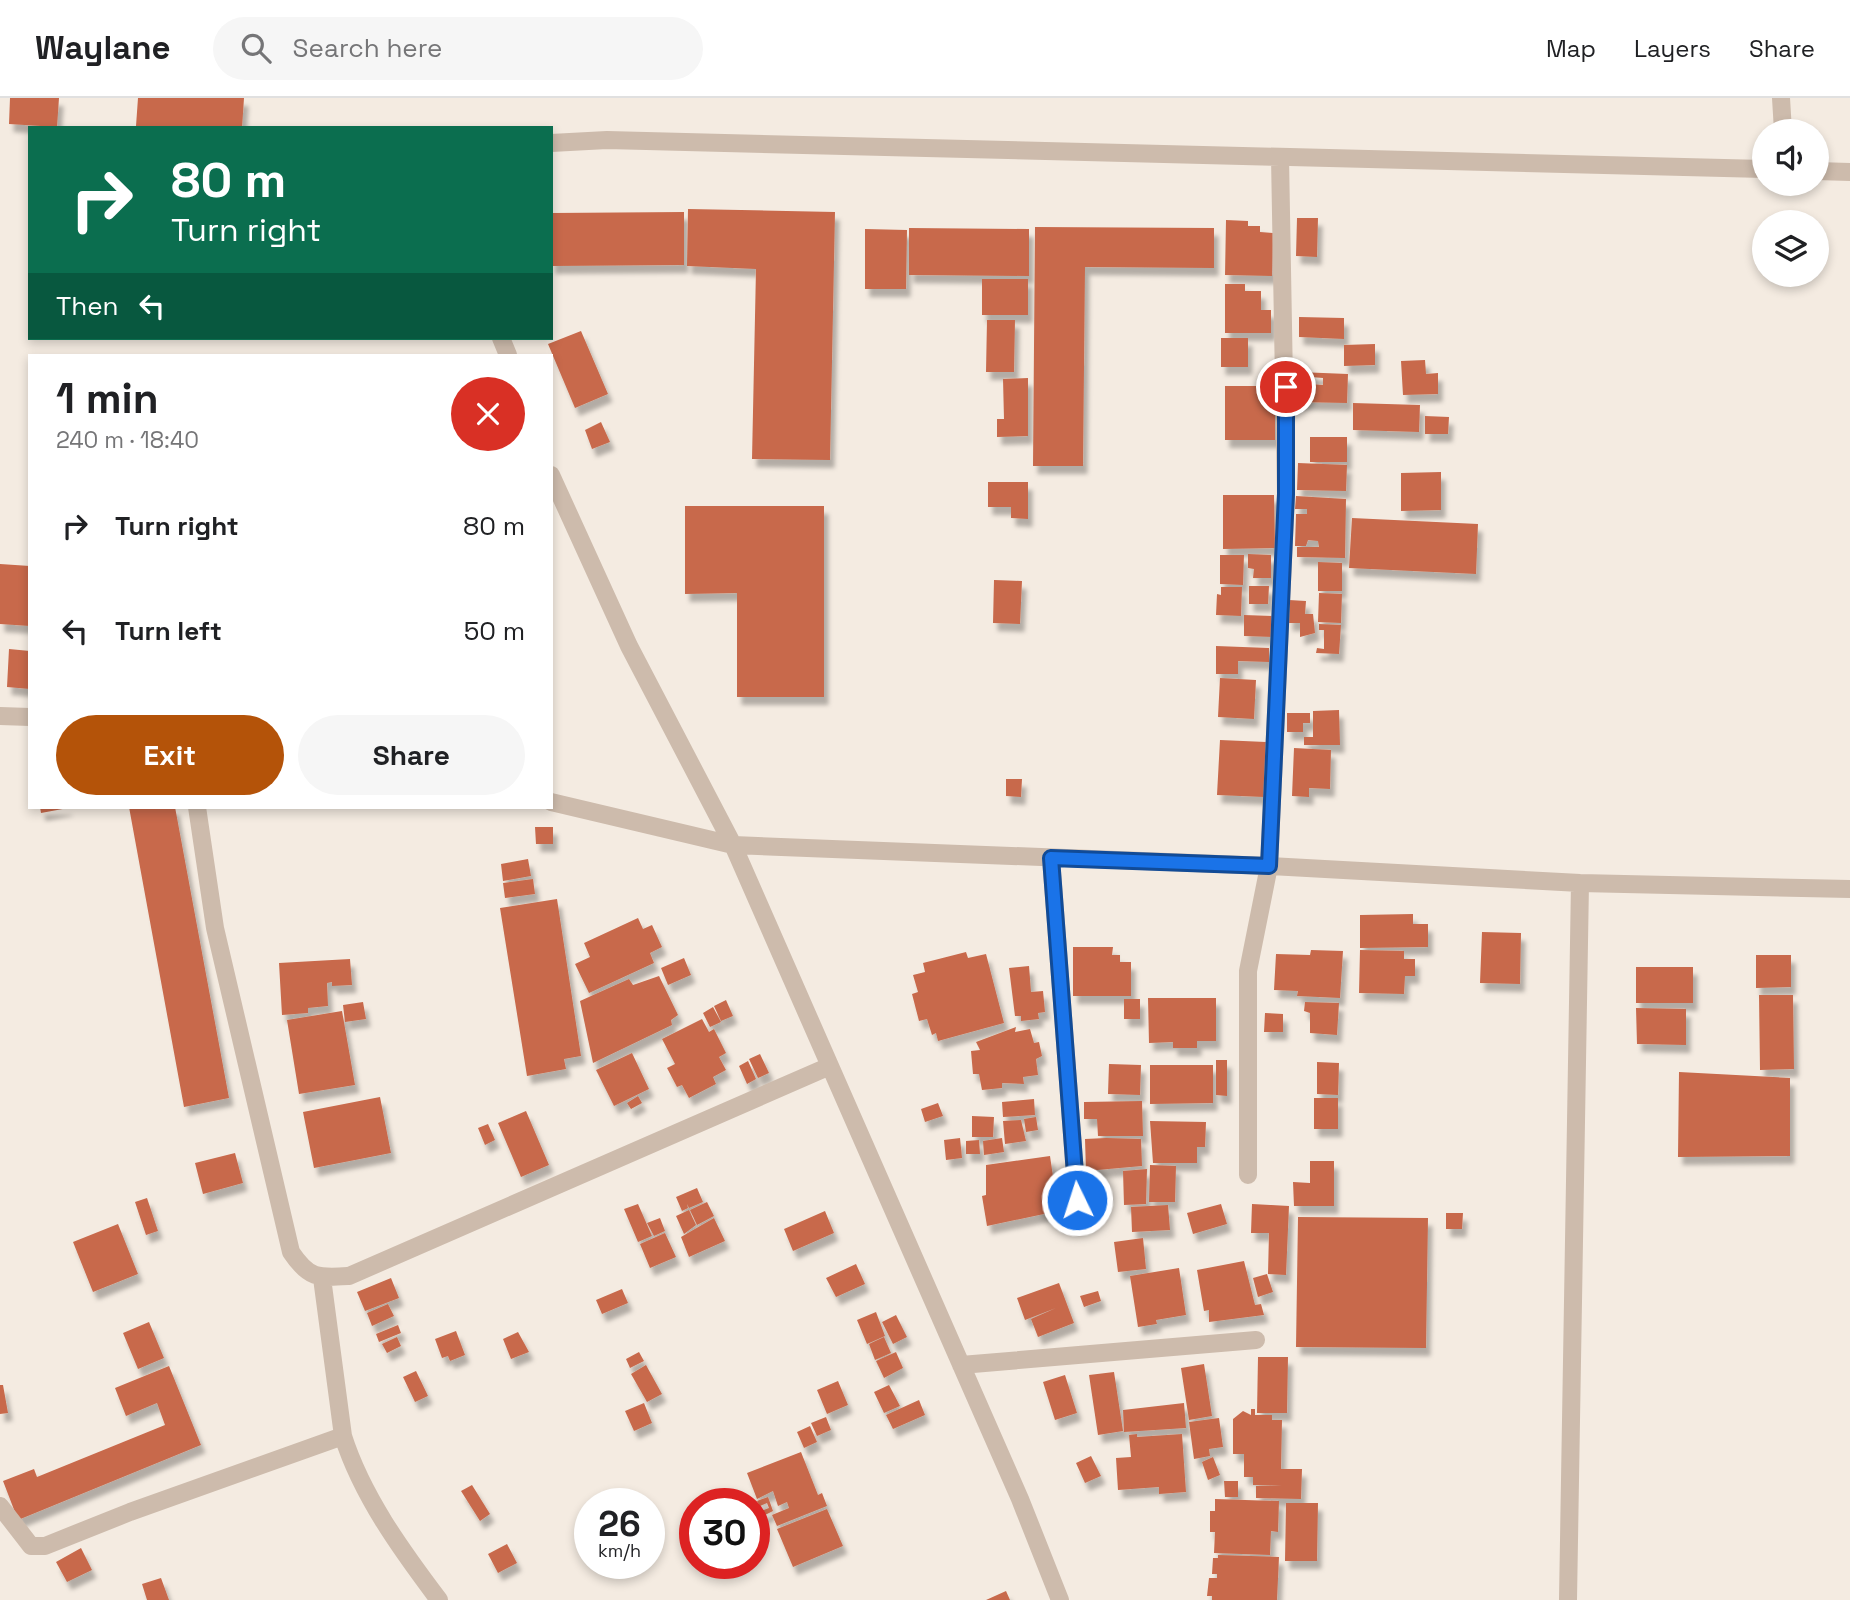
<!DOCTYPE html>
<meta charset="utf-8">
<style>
body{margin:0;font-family:"Space Grotesk",sans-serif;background:#f6f6f6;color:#202124;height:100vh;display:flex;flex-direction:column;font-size:26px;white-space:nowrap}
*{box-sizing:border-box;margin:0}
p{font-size:23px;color:#757577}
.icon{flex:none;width:38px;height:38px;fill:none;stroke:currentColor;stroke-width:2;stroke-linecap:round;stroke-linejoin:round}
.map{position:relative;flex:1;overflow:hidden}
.details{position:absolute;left:28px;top:256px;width:525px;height:455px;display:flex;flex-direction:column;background:#fff;border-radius:0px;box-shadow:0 4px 10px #0003}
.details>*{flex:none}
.hud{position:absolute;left:28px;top:28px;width:525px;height:214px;border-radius:0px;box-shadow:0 4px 10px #0003;background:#0b6e4f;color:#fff;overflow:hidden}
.fabs{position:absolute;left:1752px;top:21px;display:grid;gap:14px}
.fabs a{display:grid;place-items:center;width:77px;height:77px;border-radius:50%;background:#fff;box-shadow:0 4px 10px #0003;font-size:35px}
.speed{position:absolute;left:574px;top:1390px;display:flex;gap:14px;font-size:35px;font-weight:700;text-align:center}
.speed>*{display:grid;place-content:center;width:91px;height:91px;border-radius:50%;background:#fff;box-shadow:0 4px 10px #0003;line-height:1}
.speed small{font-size:18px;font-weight:400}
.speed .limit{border:10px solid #d22;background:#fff;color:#111}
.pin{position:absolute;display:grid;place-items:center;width:60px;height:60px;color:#fff;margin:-30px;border:4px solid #fff;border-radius:50%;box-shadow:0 2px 7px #0007}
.me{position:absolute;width:77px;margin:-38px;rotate:356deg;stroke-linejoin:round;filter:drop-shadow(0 0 5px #0008)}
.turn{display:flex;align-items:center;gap:24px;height:147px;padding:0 28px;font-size:32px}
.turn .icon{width:91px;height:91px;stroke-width:2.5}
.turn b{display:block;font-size:49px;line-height:60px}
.then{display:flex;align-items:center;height:66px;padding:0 28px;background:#0003;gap:14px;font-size:26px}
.round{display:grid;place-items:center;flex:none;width:74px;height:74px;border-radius:37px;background:#f6f6f6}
.overview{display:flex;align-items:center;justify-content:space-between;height:119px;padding:0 28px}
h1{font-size:42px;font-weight:600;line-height:52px}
.button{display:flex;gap:14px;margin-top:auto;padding:14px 28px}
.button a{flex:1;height:80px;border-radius:42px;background:#b45309;color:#fff;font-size:28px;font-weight:600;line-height:80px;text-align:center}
.button a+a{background:#f6f6f6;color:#202124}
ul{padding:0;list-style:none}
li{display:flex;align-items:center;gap:21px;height:105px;padding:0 28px}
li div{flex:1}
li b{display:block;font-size:26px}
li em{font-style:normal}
header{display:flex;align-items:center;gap:42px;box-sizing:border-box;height:98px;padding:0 35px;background:#fff;border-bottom:2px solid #e0e0e0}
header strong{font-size:33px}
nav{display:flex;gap:38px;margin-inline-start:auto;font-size:24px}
.search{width:490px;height:63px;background:#f6f6f6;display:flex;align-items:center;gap:18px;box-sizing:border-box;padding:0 24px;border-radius:38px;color:#757577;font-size:26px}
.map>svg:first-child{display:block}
</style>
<header>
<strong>Waylane</strong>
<div class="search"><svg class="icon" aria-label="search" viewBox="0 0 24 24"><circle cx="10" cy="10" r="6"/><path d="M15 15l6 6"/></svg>Search here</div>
<nav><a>Map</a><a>Layers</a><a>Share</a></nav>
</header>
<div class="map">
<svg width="1850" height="1502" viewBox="0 0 1850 1502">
<defs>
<filter id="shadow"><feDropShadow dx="4.5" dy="8" stdDeviation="2" flood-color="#0004"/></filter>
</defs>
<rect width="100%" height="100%" fill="#f4ebe1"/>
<!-- building -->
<path fill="#c8694b" filter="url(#shadow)" d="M 10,0 L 59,0 L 57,29 L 9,26 Z
M 138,0 L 244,0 L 242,30 L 136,28 Z
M 688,111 L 835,114 L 830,362 L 752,361 L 756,171 L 687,168 Z
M 684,114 L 684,167 L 551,168 L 551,115 Z
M 1297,120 L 1318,120 L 1317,159 L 1296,158 Z
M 1226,122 L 1248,123 L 1248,128 L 1260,128 L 1260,134 L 1273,135 L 1272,178 L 1225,177 Z
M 1035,129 L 1214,130 L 1214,170 L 1085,169 L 1083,368 L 1033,368 Z
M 909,130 L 1029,131 L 1029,178 L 909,177 Z
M 865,131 L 907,132 L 906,191 L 865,191 Z
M 982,181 L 1028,181 L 1028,217 L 982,217 Z
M 1225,186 L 1245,186 L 1245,193 L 1261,193 L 1261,212 L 1271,212 L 1271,235 L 1225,235 Z
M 1299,219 L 1344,220 L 1344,241 L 1299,239 Z
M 987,222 L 1015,222 L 1014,274 L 986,274 Z
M 581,233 L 608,296 L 575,310 L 548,246 Z
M 1221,240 L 1248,240 L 1248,269 L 1221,269 Z
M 1375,246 L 1375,267 L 1344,268 L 1344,247 Z
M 1425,262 L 1426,276 L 1438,275 L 1438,296 L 1403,297 L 1401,263 Z
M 1298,274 L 1348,276 L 1347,305 L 1296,304 L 1297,285 L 1323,287 L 1323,280 L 1298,278 Z
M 1028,280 L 1028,338 L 997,339 L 997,321 L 1004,321 L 1003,281 Z
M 1225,288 L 1275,288 L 1275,342 L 1225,342 Z
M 1353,305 L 1420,307 L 1419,334 L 1353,332 Z
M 1425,318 L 1449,319 L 1448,336 L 1425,336 Z
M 601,324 L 610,344 L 592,351 L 585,332 Z
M 1310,339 L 1347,339 L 1347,364 L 1310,364 Z
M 1298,365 L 1347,367 L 1346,393 L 1297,392 Z
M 1441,374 L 1441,412 L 1401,413 L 1401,375 Z
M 988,384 L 1028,384 L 1028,421 L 1011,420 L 1011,409 L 988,409 Z
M 1223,397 L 1274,397 L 1275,450 L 1223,451 Z
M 1296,398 L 1346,401 L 1345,460 L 1297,459 L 1297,449 L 1319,449 L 1318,443 L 1308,442 L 1306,448 L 1295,448 L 1296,416 L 1307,416 L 1307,411 L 1295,411 Z
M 685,408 L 824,408 L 824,599 L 737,599 L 737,495 L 685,496 Z
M 1352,420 L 1478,426 L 1476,476 L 1349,470 Z
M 1248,456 L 1271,457 L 1271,480 L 1253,480 L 1254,471 L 1248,470 Z
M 1220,457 L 1244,457 L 1243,487 L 1220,486 Z
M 1318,464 L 1342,465 L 1342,493 L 1318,493 Z
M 0,466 L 30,468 L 30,528 L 0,526 Z
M 994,482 L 1022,483 L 1020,526 L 993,525 Z
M 1249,488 L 1269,488 L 1268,506 L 1249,506 Z
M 1221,489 L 1242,489 L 1241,518 L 1216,517 L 1217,496 L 1221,497 Z
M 1319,495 L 1342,496 L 1341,525 L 1318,524 Z
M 1289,502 L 1306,503 L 1305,516 L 1313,516 L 1315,535 L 1300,539 L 1300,525 L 1288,525 Z
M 1244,517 L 1273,518 L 1273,539 L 1244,538 Z
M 1319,526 L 1341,527 L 1339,556 L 1316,555 L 1317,550 L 1324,551 L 1324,532 L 1319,532 Z
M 1216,548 L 1269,550 L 1269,564 L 1238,563 L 1238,576 L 1216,576 Z
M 9,551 L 30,553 L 30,591 L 7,589 Z
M 1220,580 L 1256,582 L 1254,621 L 1218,619 Z
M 1339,612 L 1340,647 L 1304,647 L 1304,639 L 1313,639 L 1313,613 Z
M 1287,615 L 1310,615 L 1310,625 L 1303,625 L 1303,634 L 1287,634 Z
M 1220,642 L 1266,644 L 1264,699 L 1217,697 Z
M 1294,650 L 1331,652 L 1330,691 L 1309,690 L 1309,699 L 1292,698 Z
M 1006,681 L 1022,681 L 1021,699 L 1006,698 Z
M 40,709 L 68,709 L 68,710 L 41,715 Z
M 129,709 L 175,709 L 229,1000 L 184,1009 Z
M 535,729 L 553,729 L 553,746 L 536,746 Z
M 528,761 L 531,778 L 503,783 L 501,766 Z
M 533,781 L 535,796 L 505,800 L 503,785 Z
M 557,801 L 581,958 L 564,961 L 566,971 L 527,978 L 500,810 Z
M 1413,816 L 1413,826 L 1428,826 L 1428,849 L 1360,850 L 1360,817 Z
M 638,820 L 643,831 L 652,827 L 662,849 L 650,855 L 654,865 L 589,895 L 575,866 L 590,859 L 584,845 Z
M 1482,834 L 1521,835 L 1520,886 L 1480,885 Z
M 1073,849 L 1113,849 L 1112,857 L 1120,857 L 1120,864 L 1131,864 L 1131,898 L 1073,898 Z
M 1311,852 L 1343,853 L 1340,900 L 1297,898 L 1298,893 L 1274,892 L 1276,856 L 1310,857 Z
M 1360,852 L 1404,853 L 1404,861 L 1415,861 L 1415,878 L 1405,878 L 1404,896 L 1359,895 Z
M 966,854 L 968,860 L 986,856 L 1004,925 L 938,943 L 936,935 L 932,937 L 927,921 L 919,923 L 912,896 L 918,894 L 913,877 L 925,874 L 923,865 Z
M 1756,857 L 1791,857 L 1791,889 L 1756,890 Z
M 684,860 L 691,877 L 668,887 L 661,870 Z
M 350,861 L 352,887 L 332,888 L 332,884 L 327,885 L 328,908 L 308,910 L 308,915 L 282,917 L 279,865 Z
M 1029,868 L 1031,894 L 1043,893 L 1045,914 L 1038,915 L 1039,921 L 1021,923 L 1021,918 L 1015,918 L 1009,870 Z
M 1636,869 L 1693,869 L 1693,905 L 1636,905 Z
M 659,878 L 678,917 L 671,922 L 672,927 L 593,965 L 580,903 L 629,881 L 633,887 Z
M 1759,897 L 1793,897 L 1794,971 L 1760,972 Z
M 1148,900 L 1216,900 L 1216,943 L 1197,943 L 1197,950 L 1173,950 L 1173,944 L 1149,945 Z
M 1124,901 L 1140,901 L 1140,921 L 1124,921 Z
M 726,902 L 733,918 L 721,923 L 714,908 Z
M 363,904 L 366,921 L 345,924 L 343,907 Z
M 1305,904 L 1339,905 L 1337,937 L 1310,935 L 1310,915 L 1304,913 Z
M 713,909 L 721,924 L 710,929 L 703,915 Z
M 1636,910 L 1686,911 L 1686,947 L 1637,946 Z
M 342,913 L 355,987 L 299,996 L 287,922 Z
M 1265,915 L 1283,916 L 1283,934 L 1264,934 Z
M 702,921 L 709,934 L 714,931 L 726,955 L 719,959 L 726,972 L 713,979 L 716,986 L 689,1000 L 682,987 L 677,989 L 667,970 L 675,966 L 662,941 Z
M 1016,929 L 1015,934 L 1030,931 L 1034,945 L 1039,944 L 1042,958 L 1036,961 L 1038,977 L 1023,979 L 1024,986 L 1002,985 L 1002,990 L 982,992 L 979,976 L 973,976 L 971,953 L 980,952 L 976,944 Z
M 632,955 L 649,991 L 614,1008 L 596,972 Z
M 760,956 L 769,975 L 758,980 L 749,961 Z
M 1216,962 L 1227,962 L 1227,998 L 1216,997 Z
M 748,963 L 756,981 L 747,986 L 739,968 Z
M 1317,964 L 1339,965 L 1338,997 L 1317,996 Z
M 1109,966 L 1141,967 L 1140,997 L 1108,996 Z
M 1150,967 L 1213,967 L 1213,1005 L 1150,1006 Z
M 1679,974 L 1790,980 L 1790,1058 L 1678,1059 Z
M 638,998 L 642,1005 L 631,1011 L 627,1005 Z
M 380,999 L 391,1055 L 314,1070 L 303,1014 Z
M 1314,1000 L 1338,1000 L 1338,1031 L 1314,1031 Z
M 1034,1001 L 1035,1017 L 1003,1019 L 1002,1004 Z
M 1142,1003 L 1143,1038 L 1098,1038 L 1097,1021 L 1084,1021 L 1084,1004 Z
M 938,1005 L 943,1018 L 925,1024 L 921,1011 Z
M 526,1013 L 549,1067 L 521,1079 L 498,1025 Z
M 972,1018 L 994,1019 L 993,1039 L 972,1039 Z
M 1036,1019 L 1038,1032 L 1026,1034 L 1024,1021 Z
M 1021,1022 L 1026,1043 L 1005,1046 L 1003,1023 Z
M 1150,1023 L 1206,1024 L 1205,1049 L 1197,1049 L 1197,1065 L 1153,1065 Z
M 488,1026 L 495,1042 L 485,1047 L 478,1030 Z
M 960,1040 L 962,1060 L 946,1062 L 944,1042 Z
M 1002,1040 L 1004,1054 L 984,1057 L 983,1043 Z
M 1106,1040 L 1141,1041 L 1142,1068 L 1086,1073 L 1085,1041 Z
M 979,1042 L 980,1056 L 966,1056 L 966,1043 Z
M 235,1055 L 243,1085 L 203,1096 L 195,1065 Z
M 1050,1058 L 1058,1113 L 987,1128 L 982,1098 L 986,1097 L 986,1067 Z
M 1310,1063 L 1334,1063 L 1334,1108 L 1294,1108 L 1293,1084 L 1310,1085 Z
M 1150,1067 L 1176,1068 L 1175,1104 L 1149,1104 Z
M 1147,1071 L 1146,1106 L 1124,1107 L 1123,1073 Z
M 697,1090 L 703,1104 L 689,1110 L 687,1106 L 688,1110 L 682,1113 L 676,1099 Z
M 147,1100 L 158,1133 L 146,1137 L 135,1104 Z
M 707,1104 L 714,1118 L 697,1127 L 690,1112 Z
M 638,1106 L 652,1138 L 638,1144 L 624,1111 Z
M 1221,1106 L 1227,1126 L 1193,1136 L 1187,1115 Z
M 1252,1106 L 1289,1108 L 1286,1177 L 1268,1176 L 1269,1135 L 1251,1135 Z
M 1168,1107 L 1170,1132 L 1132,1134 L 1131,1109 Z
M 689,1112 L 696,1127 L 684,1136 L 676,1118 Z
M 825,1113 L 834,1135 L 793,1153 L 784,1131 Z
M 1446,1115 L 1463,1115 L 1462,1131 L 1446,1131 Z
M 1298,1119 L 1428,1120 L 1426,1250 L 1296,1249 Z
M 660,1120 L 665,1133 L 654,1138 L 647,1125 Z
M 714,1120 L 725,1143 L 689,1159 L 681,1139 Z
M 118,1126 L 138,1176 L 93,1194 L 73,1144 Z
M 665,1135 L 676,1159 L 650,1170 L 640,1146 Z
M 1143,1140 L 1146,1171 L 1118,1174 L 1114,1144 Z
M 1244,1163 L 1255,1207 L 1261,1206 L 1264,1217 L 1209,1224 L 1209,1212 L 1204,1213 L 1197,1172 Z
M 856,1166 L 865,1186 L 836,1199 L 826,1180 Z
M 1179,1170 L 1186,1217 L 1156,1222 L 1157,1226 L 1138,1229 L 1130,1178 Z
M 1267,1176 L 1273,1194 L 1258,1199 L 1253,1180 Z
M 391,1180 L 399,1200 L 365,1213 L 357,1194 Z
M 1059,1185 L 1074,1225 L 1038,1239 L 1031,1221 L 1056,1210 L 1025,1222 L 1017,1200 Z
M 622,1191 L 628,1205 L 602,1216 L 596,1202 Z
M 1098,1193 L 1101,1203 L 1084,1209 L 1080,1198 Z
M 388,1206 L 394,1218 L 372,1228 L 367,1215 Z
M 876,1214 L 885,1238 L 867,1246 L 857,1222 Z
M 896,1217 L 907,1239 L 893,1246 L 882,1224 Z
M 149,1224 L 164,1260 L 138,1271 L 123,1235 Z
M 398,1227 L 401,1235 L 379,1244 L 376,1236 Z
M 456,1233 L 465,1257 L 450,1263 L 448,1258 L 442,1260 L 435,1241 Z
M 518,1234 L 529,1254 L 511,1261 L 503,1241 Z
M 397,1239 L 401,1248 L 387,1255 L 382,1246 Z
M 884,1239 L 891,1255 L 875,1262 L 869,1246 Z
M 639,1254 L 644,1263 L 630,1270 L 626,1261 Z
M 896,1254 L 903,1270 L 884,1280 L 876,1263 Z
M 1258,1259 L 1288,1259 L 1287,1315 L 1257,1315 Z
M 1204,1266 L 1212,1318 L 1189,1322 L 1181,1270 Z
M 646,1267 L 662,1296 L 647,1304 L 631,1276 Z
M 169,1268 L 201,1347 L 18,1422 L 3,1383 L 34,1371 L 37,1379 L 165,1327 L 157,1305 L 126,1318 L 115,1290 Z
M 416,1273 L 428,1298 L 415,1304 L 403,1279 Z
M 1114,1274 L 1123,1333 L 1098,1337 L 1089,1277 Z
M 1065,1277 L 1077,1315 L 1055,1322 L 1043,1284 Z
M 838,1283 L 848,1307 L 827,1316 L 817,1292 Z
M 0,1287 L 3,1287 L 8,1315 L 0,1316 Z
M 889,1287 L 900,1308 L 884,1315 L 874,1294 Z
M 919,1302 L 925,1317 L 893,1331 L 886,1317 Z
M 644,1305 L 652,1325 L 634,1333 L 625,1313 Z
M 1184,1305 L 1186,1330 L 1124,1334 L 1123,1312 Z
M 1251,1311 L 1255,1311 L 1255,1317 L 1272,1317 L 1272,1322 L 1282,1322 L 1281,1371 L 1302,1371 L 1301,1401 L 1256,1400 L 1256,1388 L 1282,1387 L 1253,1387 L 1253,1379 L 1244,1379 L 1244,1356 L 1233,1356 L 1233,1321 L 1243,1313 L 1251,1317 Z
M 826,1319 L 831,1332 L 817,1338 L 811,1325 Z
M 1219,1320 L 1223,1349 L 1209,1351 L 1210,1358 L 1194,1361 L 1189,1324 Z
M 810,1328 L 817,1344 L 804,1350 L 797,1334 Z
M 1137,1336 L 1137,1339 L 1182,1336 L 1186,1394 L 1159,1396 L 1159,1389 L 1118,1392 L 1116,1360 L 1131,1359 L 1129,1337 Z
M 801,1354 L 818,1397 L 822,1395 L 827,1408 L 777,1428 L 772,1417 L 789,1410 L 787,1404 L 778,1408 L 773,1393 L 757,1401 L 747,1375 Z
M 1091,1358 L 1101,1378 L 1085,1385 L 1076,1365 Z
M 1213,1359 L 1220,1377 L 1208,1382 L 1202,1364 Z
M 1224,1383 L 1238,1383 L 1238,1399 L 1225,1399 Z
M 472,1387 L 490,1416 L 480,1423 L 461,1393 Z
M 768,1399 L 773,1413 L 763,1418 L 761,1413 L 769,1410 L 767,1405 L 760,1408 L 757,1403 Z
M 1215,1401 L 1279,1403 L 1278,1434 L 1271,1433 L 1270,1457 L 1214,1455 L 1215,1434 L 1210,1434 L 1210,1413 L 1215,1413 Z
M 1286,1405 L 1318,1405 L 1317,1463 L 1285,1463 Z
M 827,1411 L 843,1448 L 793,1469 L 777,1431 Z
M 507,1446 L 517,1465 L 498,1475 L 488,1456 Z
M 81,1450 L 92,1472 L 67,1484 L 56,1464 Z
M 1218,1457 L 1279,1459 L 1277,1502 L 1212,1502 L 1212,1498 L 1207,1498 L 1209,1480 L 1217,1480 L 1217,1476 L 1212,1476 L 1213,1460 L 1218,1460 Z
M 161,1480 L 169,1502 L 147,1502 L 142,1486 Z
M 1006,1493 L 1010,1502 L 986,1502 Z"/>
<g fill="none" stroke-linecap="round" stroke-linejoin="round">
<!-- street -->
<path stroke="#cdbbac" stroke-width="18" d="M 1781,0 L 1783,33
M 551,45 L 607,42 L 1764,71
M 1816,73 L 1850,74
M 501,240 L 508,257
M 551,377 L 629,548 L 733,747 L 1020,1401 L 1060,1502
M 0,618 L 30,619
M 551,704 L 733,747 L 1269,768 L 1580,785 L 1850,791
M 197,709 L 215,830 L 291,1154 C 309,1181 318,1180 349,1178 L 830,968
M 1051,760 L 1077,1102
M 1248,1077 L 1248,873 L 1269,768 L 1286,396 L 1280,59
M 322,1180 L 343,1338 C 362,1398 402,1453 439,1502
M 961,1267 L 1256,1242
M 0,1408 L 31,1448 L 45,1448 L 130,1414 L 343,1338
M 1568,1502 L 1580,785"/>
</g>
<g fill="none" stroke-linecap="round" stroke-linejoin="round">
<defs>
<path id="route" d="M 1077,1102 L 1051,760 L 1269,768 L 1286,396 L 1286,289"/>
</defs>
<!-- route casing -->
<use href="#route" stroke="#114b97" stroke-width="18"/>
<!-- route -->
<use href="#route" stroke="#1a73e8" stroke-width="12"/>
</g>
</svg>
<div class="fabs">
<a><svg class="icon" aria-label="sound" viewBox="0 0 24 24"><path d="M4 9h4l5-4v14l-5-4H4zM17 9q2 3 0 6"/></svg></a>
<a><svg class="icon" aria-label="layers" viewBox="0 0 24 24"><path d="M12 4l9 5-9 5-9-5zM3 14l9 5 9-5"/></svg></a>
</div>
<div class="speed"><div>26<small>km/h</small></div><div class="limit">30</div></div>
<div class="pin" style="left:1286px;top:289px;background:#d93025"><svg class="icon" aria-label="arrive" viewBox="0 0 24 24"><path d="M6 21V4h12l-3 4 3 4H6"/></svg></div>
<svg class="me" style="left:1077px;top:1102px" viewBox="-20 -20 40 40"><circle r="17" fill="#1a73e8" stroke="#fff" stroke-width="3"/><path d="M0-11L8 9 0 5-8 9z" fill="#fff"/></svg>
<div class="hud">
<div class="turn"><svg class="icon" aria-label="right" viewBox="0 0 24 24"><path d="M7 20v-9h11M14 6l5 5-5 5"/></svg><div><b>80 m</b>Turn right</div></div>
<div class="then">Then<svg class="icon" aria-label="left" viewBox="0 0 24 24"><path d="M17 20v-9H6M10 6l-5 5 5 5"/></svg></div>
</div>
<section class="details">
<div class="overview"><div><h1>1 min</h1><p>240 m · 18:40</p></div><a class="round" style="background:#d93025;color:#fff"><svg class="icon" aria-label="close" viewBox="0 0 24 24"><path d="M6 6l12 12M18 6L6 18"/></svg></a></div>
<ul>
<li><svg class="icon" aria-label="right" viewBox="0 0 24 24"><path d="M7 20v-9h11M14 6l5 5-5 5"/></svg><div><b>Turn right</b></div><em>80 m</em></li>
<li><svg class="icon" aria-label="left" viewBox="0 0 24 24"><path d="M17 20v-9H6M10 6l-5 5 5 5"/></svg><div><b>Turn left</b></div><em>50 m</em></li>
</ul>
<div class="button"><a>Exit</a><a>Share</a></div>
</section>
</div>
